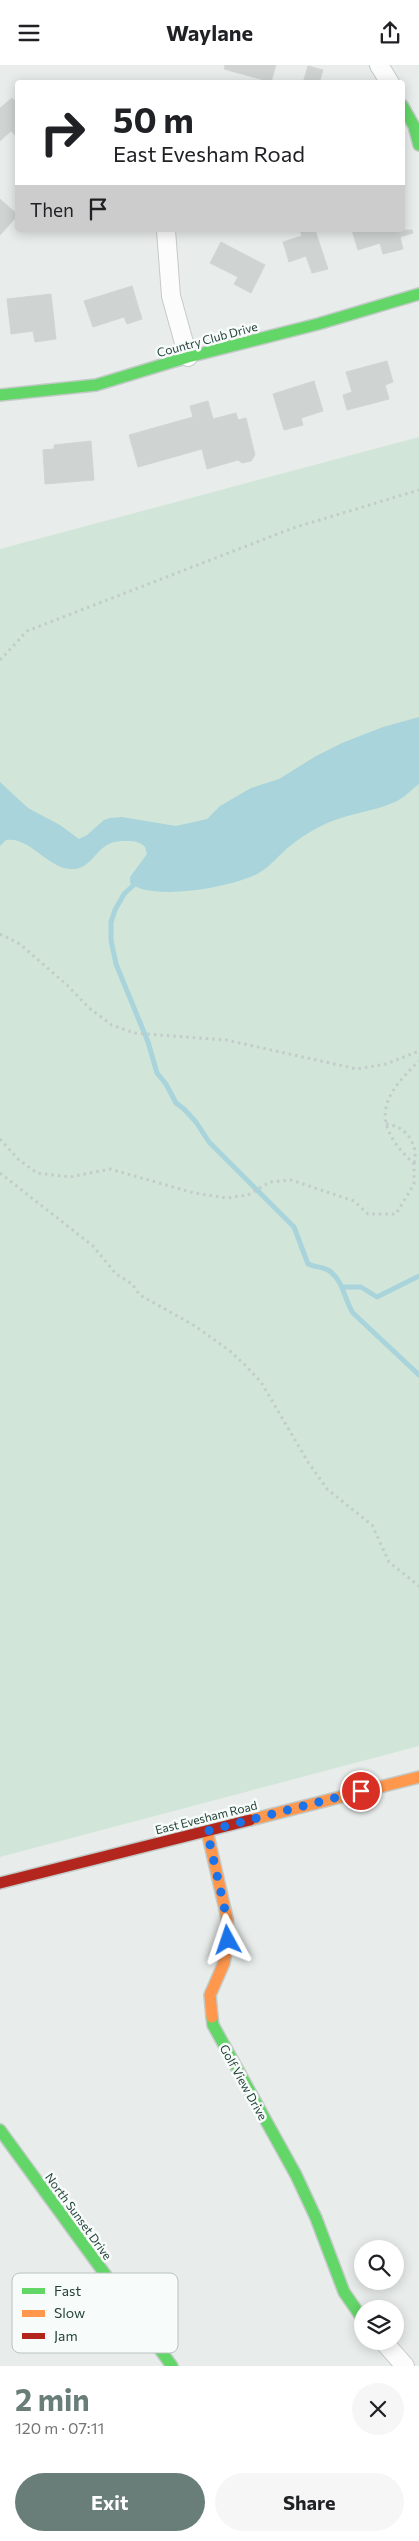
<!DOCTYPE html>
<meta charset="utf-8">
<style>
body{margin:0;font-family:Commissioner,sans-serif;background:#f6f6f6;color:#202124;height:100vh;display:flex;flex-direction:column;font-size:19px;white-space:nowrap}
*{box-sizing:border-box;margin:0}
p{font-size:16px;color:#757577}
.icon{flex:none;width:28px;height:28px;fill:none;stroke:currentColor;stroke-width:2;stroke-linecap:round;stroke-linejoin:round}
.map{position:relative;height:2301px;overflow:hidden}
.drawer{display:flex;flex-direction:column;background:#fff;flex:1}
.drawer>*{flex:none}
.guide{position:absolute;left:15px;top:15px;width:390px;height:152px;border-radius:5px;box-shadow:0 2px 12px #0003;background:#fff;color:#202124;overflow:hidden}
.tools{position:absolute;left:354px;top:2175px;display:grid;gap:10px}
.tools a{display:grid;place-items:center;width:50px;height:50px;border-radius:50%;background:#fff;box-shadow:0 2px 12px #0003;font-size:25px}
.pin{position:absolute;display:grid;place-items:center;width:42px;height:42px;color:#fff;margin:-21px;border:2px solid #fff;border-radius:50%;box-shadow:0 1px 5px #0007}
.me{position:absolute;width:55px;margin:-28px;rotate:355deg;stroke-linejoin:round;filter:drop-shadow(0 0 4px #0008)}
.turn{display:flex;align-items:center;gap:18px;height:105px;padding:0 15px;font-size:22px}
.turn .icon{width:65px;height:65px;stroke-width:2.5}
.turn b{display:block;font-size:35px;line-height:42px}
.then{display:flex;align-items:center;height:48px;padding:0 15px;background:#0003;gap:10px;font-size:19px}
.round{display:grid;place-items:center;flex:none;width:52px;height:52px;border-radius:26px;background:#f6f6f6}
.summary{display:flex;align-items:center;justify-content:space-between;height:85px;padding:0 15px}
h1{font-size:30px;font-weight:700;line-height:38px;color:#697e78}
.button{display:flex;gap:10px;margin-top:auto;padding:10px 15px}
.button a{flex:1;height:58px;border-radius:30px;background:#697e78;color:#fff;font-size:20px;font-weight:700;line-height:58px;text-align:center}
.button a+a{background:#f6f6f6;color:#202124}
header{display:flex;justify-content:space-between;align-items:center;height:65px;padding:0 15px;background:#fff;font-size:22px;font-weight:700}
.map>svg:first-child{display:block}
</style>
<header><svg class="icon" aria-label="menu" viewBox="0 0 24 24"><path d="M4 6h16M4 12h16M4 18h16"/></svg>Waylane<svg class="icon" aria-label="share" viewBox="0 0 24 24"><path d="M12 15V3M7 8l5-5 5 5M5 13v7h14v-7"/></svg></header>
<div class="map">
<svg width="419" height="2301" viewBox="0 0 419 2301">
<rect width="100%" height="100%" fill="#e8edeb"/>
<!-- green -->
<path fill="#d1e6d8" d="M 419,372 L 419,1681 L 0,1792 L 0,484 Z"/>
<!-- water -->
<path fill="#a9d4db" d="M 419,652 L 419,719 C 411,725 404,733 395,737 C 370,748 342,749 319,762 C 304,770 291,779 279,791 C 273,797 266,804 259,808 C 234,822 152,837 130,818 L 130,812 L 147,789 L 145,782 C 140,777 135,776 128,776 C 121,776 115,776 109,779 C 96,785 91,802 75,804 C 48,806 31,771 6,775 L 0,781 L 0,717 L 28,743 L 60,760 L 79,774 L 87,770 L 104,755 L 110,753 L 122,752 L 176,761 L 207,754 L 220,741 L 251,723 L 279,714 L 316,691 L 342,678 L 383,662 Z"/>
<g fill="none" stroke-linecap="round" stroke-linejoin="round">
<!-- stream -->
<path stroke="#a9d4db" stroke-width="5" d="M 138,816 L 124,829 L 115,845 L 111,857 L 111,875 L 116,899 L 148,977 L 157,1008 L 166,1019 L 176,1038 L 184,1044 L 196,1057 L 209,1077 L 294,1162 L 308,1199 C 316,1203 324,1201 331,1207 C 344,1218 344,1234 353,1248 L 419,1310
M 343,1222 L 361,1222 L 377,1232 L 419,1211"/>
</g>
<!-- building -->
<path fill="#cfd4d2" stroke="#d1d6d4" d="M 225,0 L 276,0 L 271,17 L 224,4 Z
M 308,1 L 323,5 L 319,18 L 303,18 Z
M 12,33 L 18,39 L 18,73 L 11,66 L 0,76 L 0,43 Z
M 0,134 L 18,150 L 0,170 Z
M 300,165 L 315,165 L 328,204 L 312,208 L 306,191 L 289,197 L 283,177 L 302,171 Z
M 352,165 L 412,165 L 413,168 L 400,172 L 403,184 L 383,189 L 380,178 L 358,185 Z
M 221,177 L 265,200 L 251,228 L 234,219 L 238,212 L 210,198 Z
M 132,221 L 142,254 L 127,259 L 124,252 L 93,262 L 84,236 Z
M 51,229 L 56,274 L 35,277 L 33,266 L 11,269 L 7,234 Z
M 387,296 L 393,317 L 385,320 L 389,334 L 347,345 L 343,330 L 352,327 L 346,307 Z
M 314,316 L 323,346 L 301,353 L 303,360 L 284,365 L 273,329 Z
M 208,336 L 213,354 L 236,348 L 238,355 L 246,353 L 255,390 L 251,396 L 242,398 L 238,395 L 207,404 L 202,384 L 138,402 L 129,370 L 193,352 L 190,341 Z
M 91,376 L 94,415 L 45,419 L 43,385 L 54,384 L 54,380 Z"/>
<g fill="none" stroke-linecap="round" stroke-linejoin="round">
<defs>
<path id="street" d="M 379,0 L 390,18
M 166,165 L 171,231 L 188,292
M 383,2276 L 405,2301"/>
<path id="fast" d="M 402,40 L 414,61 L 419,80
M 0,330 L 96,320 L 188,292 L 318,259 L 419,229
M 212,1952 L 213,1960 L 296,2110 L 316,2153 L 344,2227 L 362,2253
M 0,2065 L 172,2301"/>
<path id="slow" d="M 250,1755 L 419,1712
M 207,1766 L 227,1853 L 228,1875 L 224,1898 L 210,1930 L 212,1952"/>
<path id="jam" d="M 0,1818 L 250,1755"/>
</defs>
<!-- street casing -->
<use href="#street" stroke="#c5cac8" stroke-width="20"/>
<!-- fast casing -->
<use href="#fast" stroke="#c3cbc8" stroke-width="14"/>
<!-- slow casing -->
<use href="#slow" stroke="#c3cbc8" stroke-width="14"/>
<!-- jam casing -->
<use href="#jam" stroke="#c3cbc8" stroke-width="14"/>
<!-- path -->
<path stroke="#c3ccca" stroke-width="3" stroke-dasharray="2.5 4" stroke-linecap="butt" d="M 0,595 L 27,566 L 293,463 L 419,425
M 0,869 L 20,879 L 67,920 L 89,943 L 112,960 L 134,968 L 226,975 L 357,1004 L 386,999 L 419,986
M 386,1059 C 406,1061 419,1079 414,1099
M 0,1074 L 18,1094 L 37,1108 L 70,1112 L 110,1104 L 194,1128 L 227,1133 L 248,1130 L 270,1117 L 291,1115 L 354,1136 L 368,1149 L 396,1149 L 414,1119 L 414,1099 C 371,1058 379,1034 419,996
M 0,1108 L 93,1181 L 116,1209 L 132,1219 L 140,1230 L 195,1261 L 230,1286 L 245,1300 L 261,1317 L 308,1397 L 327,1424 L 372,1460 L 389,1497 L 419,1521"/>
<!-- street -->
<use href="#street" stroke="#fcfcfc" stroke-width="18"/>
<!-- fast -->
<use href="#fast" stroke="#63d668" stroke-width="11"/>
<!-- slow -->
<use href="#slow" stroke="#ff974d" stroke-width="11"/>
<!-- jam -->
<use href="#jam" stroke="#b3261e" stroke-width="11"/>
</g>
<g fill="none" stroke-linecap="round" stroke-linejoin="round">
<!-- route -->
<path stroke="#1a73e8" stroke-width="9" stroke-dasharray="0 16.2" d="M 228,1875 L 227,1854 L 207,1766 L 361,1726"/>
</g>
<g text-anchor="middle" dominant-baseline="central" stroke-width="5" stroke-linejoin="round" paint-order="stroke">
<!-- street labels -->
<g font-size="12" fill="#24423a" stroke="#f7fbf9">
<text transform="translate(207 274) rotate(-15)">Country Club Drive</text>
<text transform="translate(206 1752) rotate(-14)">East Evesham Road</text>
<text transform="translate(244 2017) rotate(61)">Golf View Drive</text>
<text transform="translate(79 2151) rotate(54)">North Sunset Drive</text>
</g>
</g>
<!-- legend -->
<rect x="12" y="2208" width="166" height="80" rx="8" fill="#f7fbf9" stroke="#b8c4c0" stroke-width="1"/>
<rect x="22" y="2223" width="23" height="6" fill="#63d668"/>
<rect x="22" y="2245" width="23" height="7" fill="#ff974d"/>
<rect x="22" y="2268" width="23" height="6" fill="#b3261e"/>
<g font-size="14" fill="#24423a">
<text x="54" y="2231">Fast</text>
<text x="54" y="2253">Slow</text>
<text x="54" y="2276">Jam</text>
</g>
</svg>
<div class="tools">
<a><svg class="icon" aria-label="search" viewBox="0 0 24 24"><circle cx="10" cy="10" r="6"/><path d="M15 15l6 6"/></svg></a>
<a><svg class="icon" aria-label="layers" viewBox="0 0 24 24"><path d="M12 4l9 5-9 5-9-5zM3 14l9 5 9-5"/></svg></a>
</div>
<div class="pin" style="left:361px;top:1726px;background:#d93025"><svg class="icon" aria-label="arrive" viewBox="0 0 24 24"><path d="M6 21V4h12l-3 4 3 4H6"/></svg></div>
<svg class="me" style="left:228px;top:1875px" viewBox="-20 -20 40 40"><path d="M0-17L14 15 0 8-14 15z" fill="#1a73e8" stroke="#fff" stroke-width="4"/></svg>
<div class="guide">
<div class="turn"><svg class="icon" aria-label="right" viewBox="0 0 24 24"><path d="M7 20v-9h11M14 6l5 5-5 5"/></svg><div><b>50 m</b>East Evesham Road</div></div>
<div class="then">Then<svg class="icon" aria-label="arrive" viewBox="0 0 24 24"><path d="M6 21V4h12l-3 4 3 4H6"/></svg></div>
</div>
</div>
<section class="drawer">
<div class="summary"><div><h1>2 min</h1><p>120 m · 07:11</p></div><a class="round"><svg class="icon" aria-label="close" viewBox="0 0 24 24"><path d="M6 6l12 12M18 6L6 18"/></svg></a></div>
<div class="button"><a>Exit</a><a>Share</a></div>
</section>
